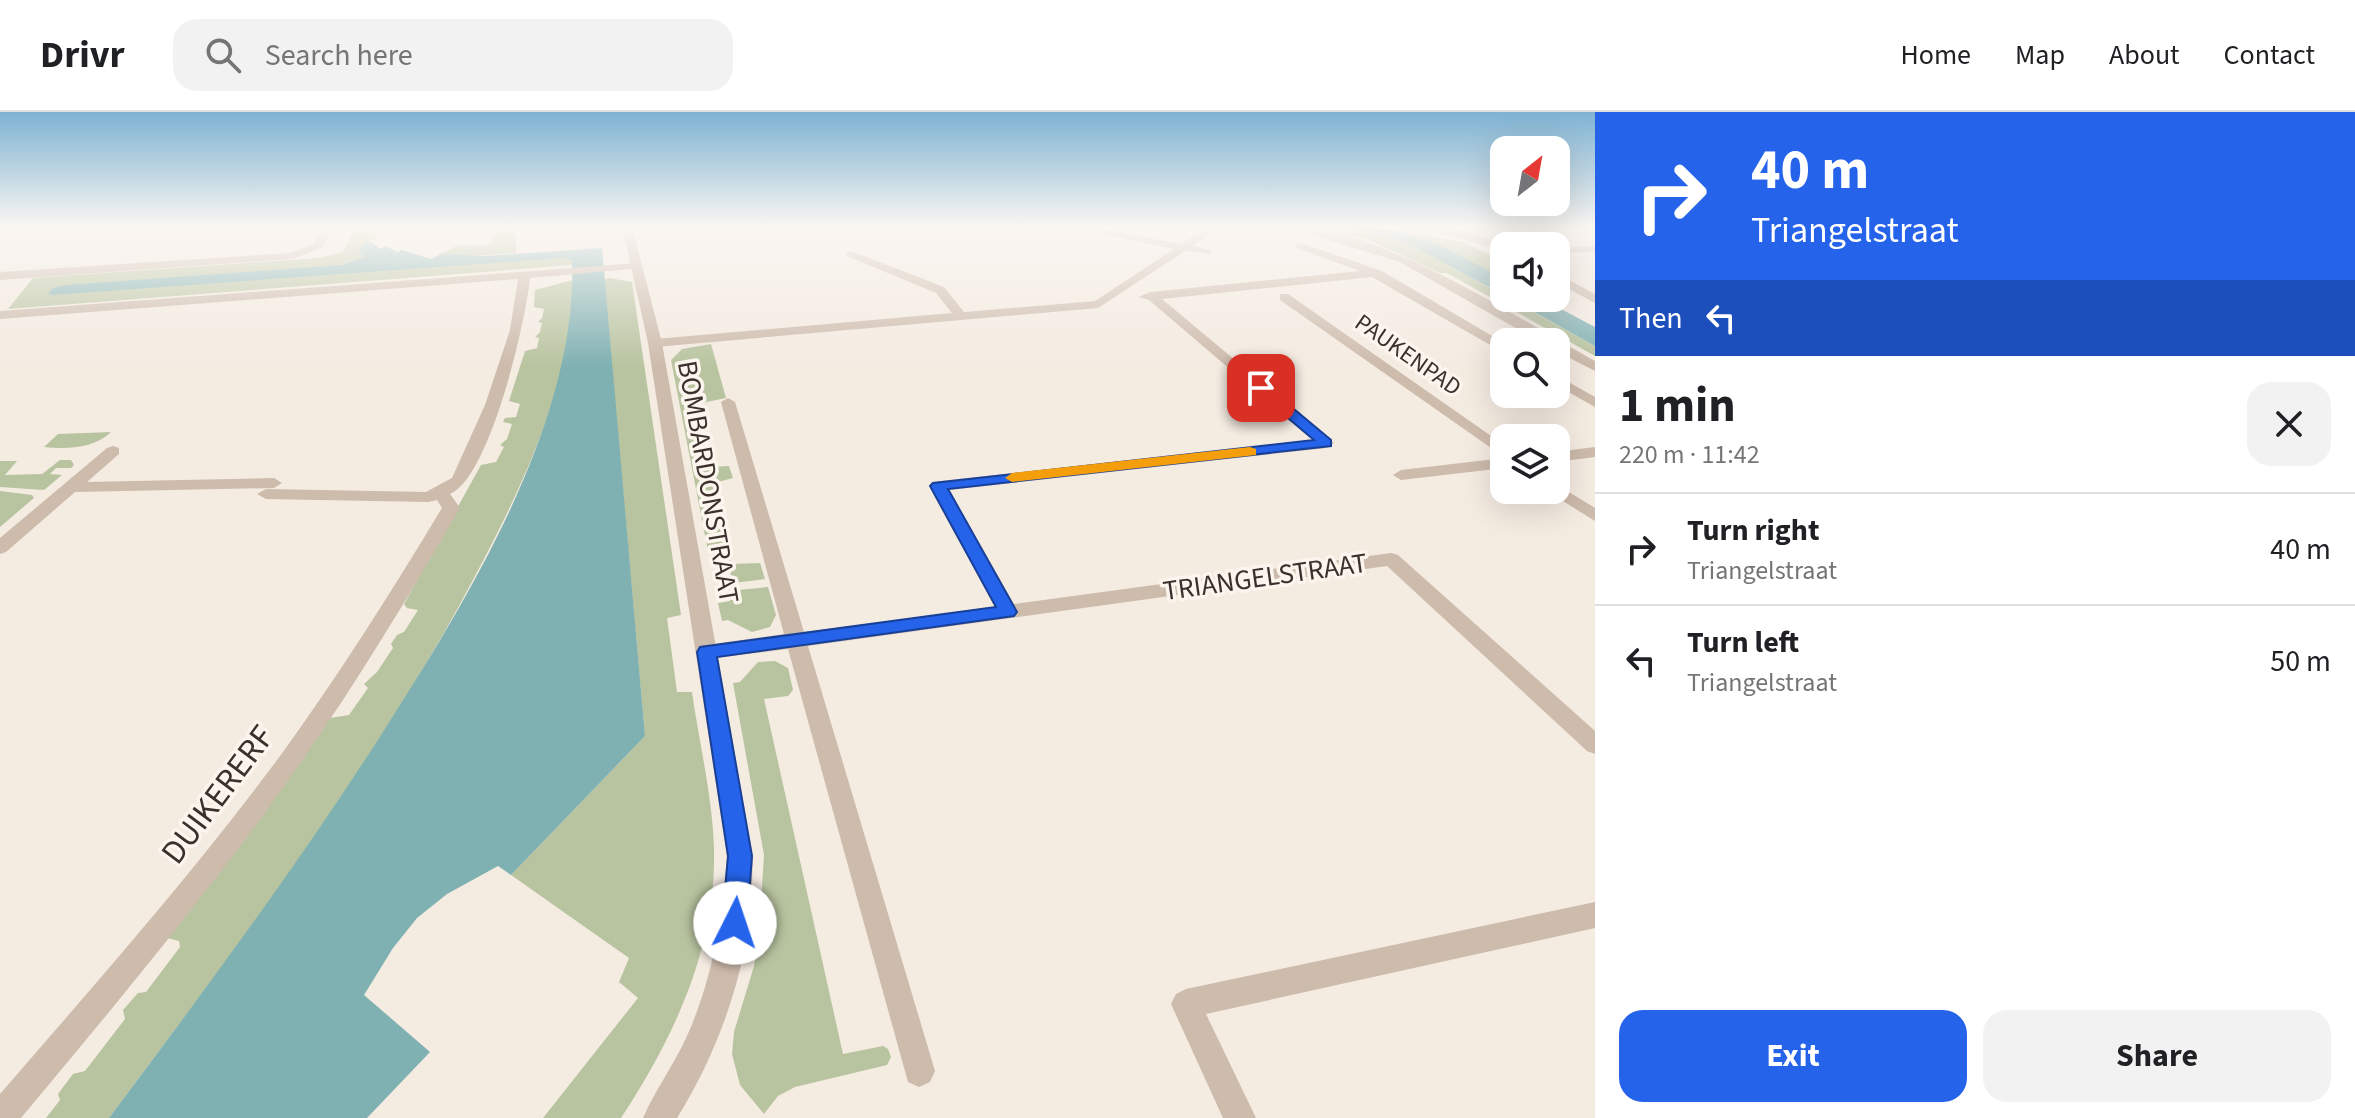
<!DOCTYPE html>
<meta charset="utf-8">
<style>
body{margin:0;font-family:"Source Sans 3",sans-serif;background:#f2f2f2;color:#202124;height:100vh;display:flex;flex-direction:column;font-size:30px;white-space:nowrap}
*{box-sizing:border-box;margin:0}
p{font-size:26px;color:#757577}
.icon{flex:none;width:44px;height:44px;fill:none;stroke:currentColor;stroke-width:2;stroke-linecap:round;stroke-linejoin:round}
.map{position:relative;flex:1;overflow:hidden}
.panel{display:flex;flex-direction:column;background:#fff;width:760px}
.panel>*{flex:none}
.guide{background:#2563eb;color:#fff;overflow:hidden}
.needle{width:52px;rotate:31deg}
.fabs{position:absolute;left:1490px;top:24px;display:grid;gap:16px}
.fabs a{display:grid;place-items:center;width:80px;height:80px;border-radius:16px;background:#fff;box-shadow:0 8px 32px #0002;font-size:40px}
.pin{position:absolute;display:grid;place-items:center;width:68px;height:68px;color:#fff;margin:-34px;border-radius:16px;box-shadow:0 4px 12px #0006}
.me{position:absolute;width:88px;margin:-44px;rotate:4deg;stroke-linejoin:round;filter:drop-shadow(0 0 6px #0008)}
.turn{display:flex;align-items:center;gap:28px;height:168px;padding:0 24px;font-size:36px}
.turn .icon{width:104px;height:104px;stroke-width:2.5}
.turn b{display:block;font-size:56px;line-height:68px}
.then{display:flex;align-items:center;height:76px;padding:0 24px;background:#0003;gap:16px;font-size:30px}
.round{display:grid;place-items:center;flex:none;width:84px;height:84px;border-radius:24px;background:#f2f2f2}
.summary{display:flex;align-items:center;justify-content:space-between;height:136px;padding:0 24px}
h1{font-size:48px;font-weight:700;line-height:60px}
.cta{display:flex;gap:16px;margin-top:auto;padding:16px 24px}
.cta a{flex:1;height:92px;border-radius:24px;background:#2563eb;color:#fff;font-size:32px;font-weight:700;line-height:92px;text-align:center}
.cta a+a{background:#f2f2f2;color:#202124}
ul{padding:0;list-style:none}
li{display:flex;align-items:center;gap:24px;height:112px;padding:0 24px;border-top:2px solid #e0e0e0}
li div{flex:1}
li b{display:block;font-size:30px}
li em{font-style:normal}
header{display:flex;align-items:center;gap:48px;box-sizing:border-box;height:112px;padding:0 40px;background:#fff;border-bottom:2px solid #e0e0e0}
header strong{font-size:38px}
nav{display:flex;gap:44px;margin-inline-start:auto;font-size:28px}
.search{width:560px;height:72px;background:#f2f2f2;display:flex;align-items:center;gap:20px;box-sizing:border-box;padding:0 28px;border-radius:24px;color:#757577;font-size:30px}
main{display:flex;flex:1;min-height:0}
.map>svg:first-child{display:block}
</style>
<header>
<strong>Drivr</strong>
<div class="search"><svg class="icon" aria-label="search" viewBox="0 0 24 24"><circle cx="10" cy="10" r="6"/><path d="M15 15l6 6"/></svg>Search here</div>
<nav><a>Home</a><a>Map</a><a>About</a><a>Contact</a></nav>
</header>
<main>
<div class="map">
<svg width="1595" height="1006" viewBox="0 0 1595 1006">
<rect width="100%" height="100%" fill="#f4ebe1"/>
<!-- green -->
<path fill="#b8c4a0" d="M 382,114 L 374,123 L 381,125 L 366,130 L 359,140 L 365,145 L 338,154 L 562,146 L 572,149 L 573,153 L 8,197 L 33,166 L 318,146 L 343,140 L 356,115 Z
M 493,114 L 516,114 L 516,141 L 457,145 L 441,142 C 446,140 455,134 460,133 C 480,131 488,143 498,116 Z
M 1314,114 C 1349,114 1382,119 1414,134 L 1595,234 L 1595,244 L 1447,161 L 1440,161 L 1369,128 Z
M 1415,122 L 1463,130 L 1504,150 L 1504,167 Z
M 609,166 L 632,170 L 681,503 L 667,506 L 677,580 L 692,580 C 699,630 713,687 714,738 C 716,837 674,925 621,1006 L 543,1006 L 638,886 L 619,870 L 629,846 L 511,763 L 645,624 L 604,167 Z
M 573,168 C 572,265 530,358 486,443 C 383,644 244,825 109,1006 L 46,1006 L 60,988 L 58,982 L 73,962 L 85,959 L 125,907 L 123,898 L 138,881 L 146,880 L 180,835 L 179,829 L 167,826 L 330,606 L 349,603 L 368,576 L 364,572 L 377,560 L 393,536 L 391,532 L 397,523 L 404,520 L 418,498 L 407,496 L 404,492 L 481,353 L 496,350 L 504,335 L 500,333 L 507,327 L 512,312 L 503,310 L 505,306 L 516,305 L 520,292 L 509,289 L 525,239 L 537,236 L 539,226 L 535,225 L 540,220 L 542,211 L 538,210 L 542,206 L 544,197 L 534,195 L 535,178 Z
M 711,232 L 726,286 L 697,292 L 711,355 L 729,354 L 733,366 L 714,371 L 732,452 L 760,451 L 765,467 L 733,471 L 729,455 L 724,455 L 720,438 L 708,439 L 671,248 L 682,237 Z
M 111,320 C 94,337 66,337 44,335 L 58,322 Z
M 60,348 L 71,348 L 74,353 L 71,356 L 56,356 L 50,362 L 62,363 L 44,378 L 0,375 L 0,349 L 17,349 L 5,363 L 42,362 Z
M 0,379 L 32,383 L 34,386 L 0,415 Z
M 768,475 L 776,503 L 770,515 L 752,520 L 728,508 L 722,509 L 718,491 L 730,489 L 729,479 Z
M 775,549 L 788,556 L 793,578 L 788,584 L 764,587 L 843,942 L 883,934 L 888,937 L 891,945 L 887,953 L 795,975 L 778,984 L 764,1002 L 740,973 L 732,942 L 734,920 L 754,854 L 759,822 L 764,743 L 733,571 L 740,570 L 758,550 Z"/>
<!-- water -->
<path fill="#7fb0b2" d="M 1342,114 C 1415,114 1442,134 1504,167 L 1504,183 L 1403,129 Z
M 366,130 L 372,130 L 380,137 L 386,134 L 397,140 L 402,138 L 431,147 L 441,142 L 485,144 L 602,136 L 645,624 L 511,763 L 498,754 L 447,782 L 417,806 L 393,836 L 364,883 L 430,940 L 367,1006 L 109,1006 C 204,879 298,753 383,620 C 467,488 578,310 572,149 L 562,146 L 52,183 L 48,181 L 53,176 L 66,173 L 342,153 L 365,145 L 358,140 Z
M 1509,186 L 1540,186 L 1595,215 L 1595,234 Z"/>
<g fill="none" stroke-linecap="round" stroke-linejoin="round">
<!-- minor -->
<path fill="#cdbbac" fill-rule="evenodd" d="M 324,114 L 334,114 L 322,136 L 292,147 L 0,168 L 0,160 L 290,141 L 314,132 Z
M 1065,114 L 1085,114 L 1182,132 L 1209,114 L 1221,114 L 1193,134 L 1211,138 L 1211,142 L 1185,139 L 1098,196 L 655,235 L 648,231 L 655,227 L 952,201 L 936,181 L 847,144 L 847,140 L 851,139 L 944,175 L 964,200 L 1095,189 L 1174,137 Z
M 1413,114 C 1443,112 1480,121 1508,134 L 1504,134 L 1504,139 Z
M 1301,131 L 1382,159 L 1504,231 L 1504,241 L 1372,165 L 1162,187 L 1334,331 L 1326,336 L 949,378 L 1014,492 L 1391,441 L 1398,443 L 1595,619 L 1595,642 L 1587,639 L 1387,454 L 808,534 L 935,959 L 930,970 L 919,975 L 908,970 L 788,537 L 707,547 L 700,545 L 697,540 L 700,535 L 707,533 L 784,522 L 721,290 L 728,286 L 735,290 L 804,520 L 995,495 L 930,374 L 932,370 L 1313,328 L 1149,188 L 1138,185 L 1151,180 L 1360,159 L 1297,136 L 1295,134 Z
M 1595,134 L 1595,140 L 1556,141 L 1556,135 Z
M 638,151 L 642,152 L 642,156 L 530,166 C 526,209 490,365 450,382 L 460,396 C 409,484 357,570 299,653 C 213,776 117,891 21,1006 L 0,1006 L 0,982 C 97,870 195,759 283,640 C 340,561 392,479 442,396 L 437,388 L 428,390 L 266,387 L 257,382 L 266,377 L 426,380 L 452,366 L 485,293 L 510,218 L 518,167 L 0,207 L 0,199 Z
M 1556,161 L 1595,182 L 1595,191 L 1556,170 Z
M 1280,182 L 1288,182 L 1504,333 L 1504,345 L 1280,188 Z
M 1556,263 L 1595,285 L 1595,295 L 1556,273 Z
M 113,334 L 119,336 L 119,342 L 87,370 L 274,366 L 282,371 L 274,376 L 75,380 L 6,440 L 0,442 L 0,426 L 107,336 Z
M 1595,335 L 1595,345 L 1556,350 L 1556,340 Z
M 1504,346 L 1504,356 L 1401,368 L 1393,363 L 1401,358 Z
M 1556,372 L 1595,396 L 1595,409 L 1550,381 L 1548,378 L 1556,378 Z
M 1595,790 L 1595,816 L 1206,902 L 1256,1006 L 1223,1006 L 1171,892 L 1176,882 L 1186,877 Z"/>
<!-- tertiary -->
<path fill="#cdbbac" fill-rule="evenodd" d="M 622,114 L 632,114 L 662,231 L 753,744 C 752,764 752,785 750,805 C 741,875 714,947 677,1006 L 643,1006 C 655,978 674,953 687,924 C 713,866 722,807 727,744 L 648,231 Z
M 1283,114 C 1371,109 1517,206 1595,249 L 1595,259 L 1556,239 L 1556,230 L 1540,230 L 1400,150 Z"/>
</g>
<!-- sky -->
<linearGradient id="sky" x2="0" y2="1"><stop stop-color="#7eb2d2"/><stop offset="0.45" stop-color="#faf6f2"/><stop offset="1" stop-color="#faf6f2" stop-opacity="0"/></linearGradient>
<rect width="1595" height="255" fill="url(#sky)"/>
<!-- route -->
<path fill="#2563eb" stroke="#184099" stroke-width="2" d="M 1256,273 L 1265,273 L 1331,328 L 1331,334 L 948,377 L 1017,500 L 1014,504 L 717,545 L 752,744 L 747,811 L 744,819 L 735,823 L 726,819 L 722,811 L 728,744 L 697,540 L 700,535 L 996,495 L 930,374 L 933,371 L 1314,328 L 1256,279 Z"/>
<!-- slow -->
<path fill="#f59e0b" d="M 1250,335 L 1256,337 L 1256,343 L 1012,370 L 1005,366 L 1012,361 Z"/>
<g text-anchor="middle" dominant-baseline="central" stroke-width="7" stroke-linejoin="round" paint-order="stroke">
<!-- far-street labels -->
<g font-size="24" fill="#3b302b" stroke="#fbf5ee">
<text transform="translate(1408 243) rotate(35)">PAUKENPAD</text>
</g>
<!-- street labels -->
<g font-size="28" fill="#3b302b" stroke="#fbf5ee">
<text transform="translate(708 370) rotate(80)">BOMBARDONSTRAAT</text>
<text transform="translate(1265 465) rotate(-8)">TRIANGELSTRAAT</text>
</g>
<!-- near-street labels -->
<g font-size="34" fill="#3b302b" stroke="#fbf5ee">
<text transform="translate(218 683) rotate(-53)">DUIKERERF</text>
</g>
</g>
</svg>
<div class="fabs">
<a><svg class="needle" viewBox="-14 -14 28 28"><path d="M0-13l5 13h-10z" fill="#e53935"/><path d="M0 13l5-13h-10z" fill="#757577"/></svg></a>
<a><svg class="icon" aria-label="sound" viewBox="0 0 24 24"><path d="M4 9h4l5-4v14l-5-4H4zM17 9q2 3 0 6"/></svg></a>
<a><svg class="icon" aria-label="search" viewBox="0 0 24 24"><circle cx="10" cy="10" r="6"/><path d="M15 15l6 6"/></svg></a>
<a><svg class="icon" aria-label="layers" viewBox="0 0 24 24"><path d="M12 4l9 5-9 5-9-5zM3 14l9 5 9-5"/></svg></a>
</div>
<div class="pin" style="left:1261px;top:276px;background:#d93025"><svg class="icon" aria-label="arrive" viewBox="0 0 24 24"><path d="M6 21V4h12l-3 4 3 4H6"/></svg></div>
<svg class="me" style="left:735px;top:811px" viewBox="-20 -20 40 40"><circle r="19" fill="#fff"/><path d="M0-13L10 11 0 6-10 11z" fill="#2563eb"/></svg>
</div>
<section class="panel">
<div class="guide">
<div class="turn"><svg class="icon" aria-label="right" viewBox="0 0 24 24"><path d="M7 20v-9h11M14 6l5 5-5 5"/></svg><div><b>40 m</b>Triangelstraat</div></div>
<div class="then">Then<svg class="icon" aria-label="left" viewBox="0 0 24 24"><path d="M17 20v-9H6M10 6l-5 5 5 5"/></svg></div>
</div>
<div class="summary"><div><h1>1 min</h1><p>220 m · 11:42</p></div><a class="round"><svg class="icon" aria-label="close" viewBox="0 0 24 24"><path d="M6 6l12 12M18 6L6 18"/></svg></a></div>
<ul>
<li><svg class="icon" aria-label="right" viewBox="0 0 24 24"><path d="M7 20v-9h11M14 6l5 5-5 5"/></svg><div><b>Turn right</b><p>Triangelstraat</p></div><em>40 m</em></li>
<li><svg class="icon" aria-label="left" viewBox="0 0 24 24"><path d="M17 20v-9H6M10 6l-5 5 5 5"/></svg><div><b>Turn left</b><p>Triangelstraat</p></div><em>50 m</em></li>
</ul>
<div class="cta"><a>Exit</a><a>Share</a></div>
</section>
</main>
